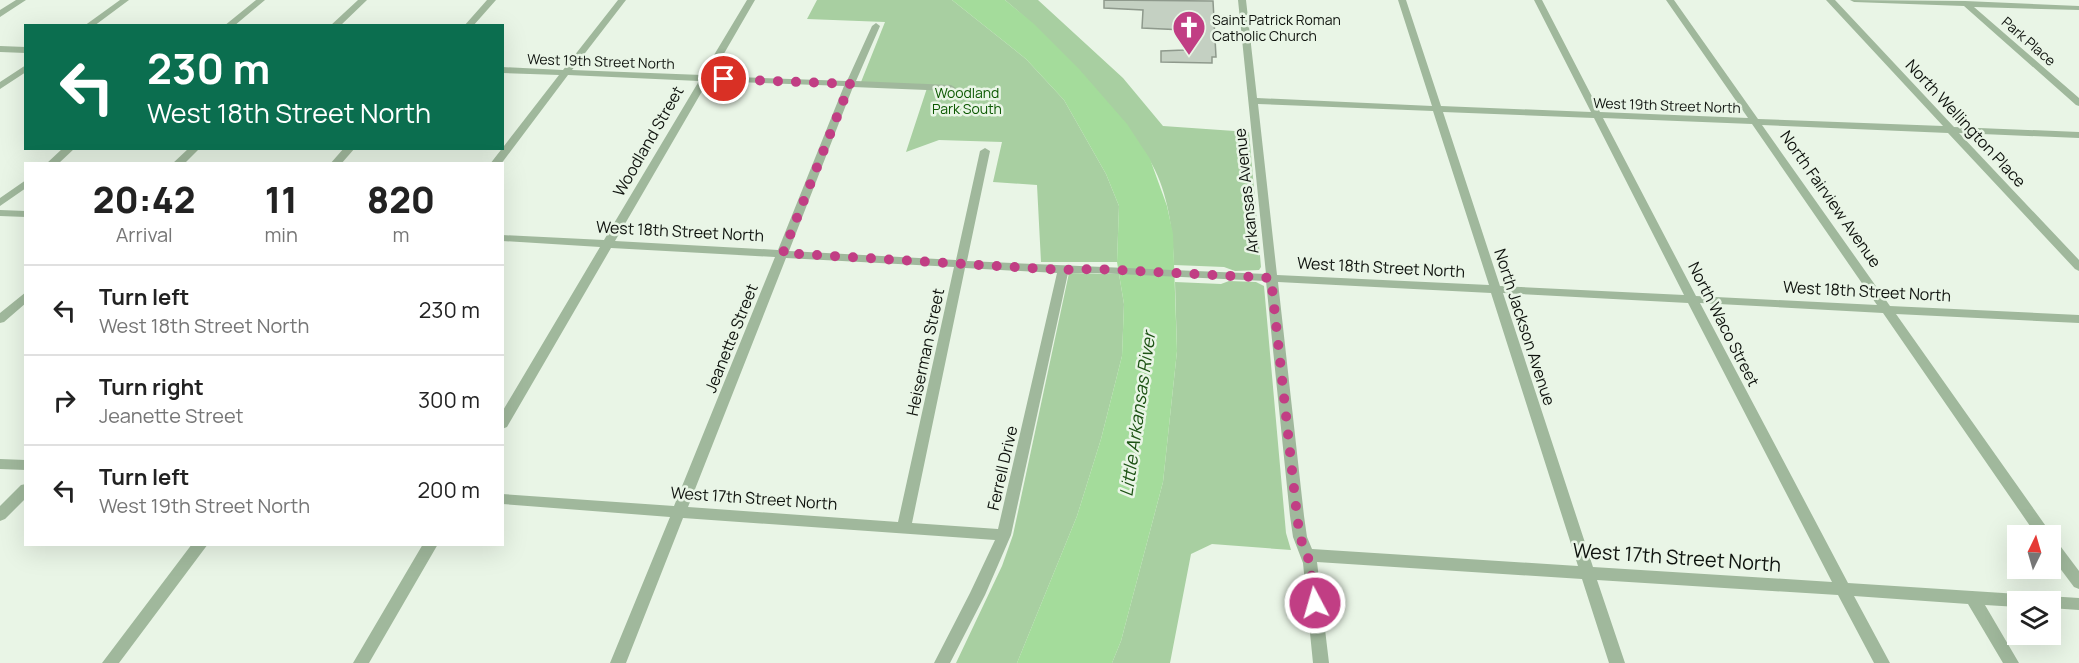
<!DOCTYPE html>
<style>
body{margin:0;font-family:Manrope,sans-serif;background:#f6f6f6;color:#222;height:100vh;display:flex;flex-direction:column;font-size:22px;white-space:nowrap}
*{box-sizing:border-box;margin:0}
p{font-size:20px;color:#767676}
.icon{flex:none;width:33px;height:33px;fill:none;stroke:currentColor;stroke-width:2;stroke-linecap:round;stroke-linejoin:round}
.map{position:relative;flex:1;overflow:hidden}
.side{position:absolute;left:24px;top:162px;width:480px;height:384px;display:flex;flex-direction:column;background:#fff;border-radius:0px;box-shadow:0 6px 24px #0002}
.side>*{flex:none}
.guide{position:absolute;left:24px;top:24px;width:480px;height:126px;border-radius:0px;box-shadow:0 6px 24px #0002;background:#0b6e4f;color:#fff;overflow:hidden}
.needle{width:39px;rotate:5deg}
.fabs{position:absolute;left:2007px;top:525px;display:grid;gap:12px}
.fabs a{display:grid;place-items:center;width:54px;height:54px;border-radius:0px;background:#fff;box-shadow:0 6px 24px #0002;font-size:30px}
.pin{position:absolute;display:grid;place-items:center;width:51px;height:51px;color:#fff;margin:-26px;border:3px solid #fff;border-radius:50%;box-shadow:0 2px 6px #0007}
.me{position:absolute;width:66px;margin:-33px;rotate:354deg;stroke-linejoin:round;filter:drop-shadow(0 0 4px #0008)}
.turn{display:flex;align-items:center;gap:21px;height:126px;padding:0 24px;font-size:27px}
.turn .icon{width:78px;height:78px;stroke-width:2.5}
.turn b{display:block;font-size:42px;line-height:51px}
.eta{display:flex;justify-content:space-evenly;align-items:center;height:102px;text-align:center}
.eta b{font-size:36px;font-weight:800;line-height:42px}
ul{padding:0;list-style:none}
li{display:flex;align-items:center;gap:18px;height:90px;padding:0 24px;border-top:2px solid #e0e0e0}
li div{flex:1}
li b{display:block;font-size:22px}
li em{font-style:normal}
.map>svg:first-child{display:block}
</style>
<div class="map">
<svg width="2079" height="663" viewBox="0 0 2079 663">
<rect width="100%" height="100%" fill="#e9f5e6"/>
<!-- green -->
<path fill="#a8cfa1" d="M 817,0 L 952,0 L 1026,59 L 1064,100 L 1106,174 L 1119,206 L 1117,262 L 1041,262 L 1037,185 L 993,182 L 1002,142 L 939,140 L 906,152 L 928,85 L 861,82 L 885,22 L 807,19 Z
M 1005,0 L 1038,0 L 1123,78 L 1163,126 L 1249,132 L 1261,267 L 1259,270 L 1235,271 L 1224,267 L 1174,265 C 1173,230 1168,190 1149,159 C 1141,145 1128,132 1118,119 C 1083,75 1049,36 1005,0 Z
M 1069,273 L 1119,274 L 1124,304 L 1122,356 L 1101,439 L 1077,516 L 1017,663 L 956,663 L 1002,566 L 1013,535 Z
M 1229,281 L 1256,282 L 1264,286 L 1286,533 L 1291,550 L 1212,544 L 1191,554 L 1170,663 L 1112,663 L 1121,641 L 1163,482 L 1177,351 L 1175,282 L 1221,284 Z"/>
<!-- water -->
<path fill="#a4dc9b" d="M 952,0 L 1005,0 L 1034,24 L 1079,69 L 1127,124 L 1150,159 L 1167,206 L 1173,234 L 1177,351 L 1163,482 L 1121,641 L 1112,663 L 1017,663 L 1077,516 L 1101,439 L 1122,356 L 1124,304 L 1117,262 L 1119,206 L 1106,174 L 1064,100 L 1026,59 Z"/>
<!-- building -->
<path fill="#c4d0c2" stroke="#8e998c" stroke-width="1.5" d="M 1104,0 L 1213,1 L 1216,57 L 1212,57 L 1212,63 L 1161,62 L 1161,51 L 1184,50 L 1184,30 L 1142,28 L 1143,10 L 1104,8 Z"/>
<g fill="none" stroke-linecap="round" stroke-linejoin="round">
<!-- minor -->
<path fill="#a0b89c" fill-rule="evenodd" d="M 16,0 L 26,0 L 0,17 L 0,10 Z
M 120,0 L 129,0 L 94,26 L 84,26 Z
M 256,0 L 265,0 L 234,26 L 224,26 Z
M 358,0 L 367,0 L 340,26 L 330,26 Z
M 487,0 L 496,0 L 473,26 L 464,26 Z
M 618,0 L 626,0 L 572,70 L 702,75 L 747,0 L 755,0 L 711,76 L 847,81 L 872,26 L 876,23 L 880,26 L 856,81 L 951,85 L 956,88 L 951,91 L 853,87 L 789,251 L 956,260 L 980,151 L 985,148 L 990,151 L 967,261 L 1266,274 L 1238,0 L 1246,0 L 1257,98 L 1432,106 L 1398,0 L 1406,0 L 1441,106 L 1591,112 L 1534,0 L 1542,0 L 1600,112 L 1748,118 L 1666,0 L 1674,0 L 1758,119 L 1943,126 L 1826,0 L 1835,0 L 1954,127 L 2079,132 L 2079,138 L 1959,133 L 2079,260 L 2079,271 L 2075,269 L 1948,133 L 1762,125 L 1890,306 L 2079,315 L 2079,323 L 1896,314 L 2050,532 L 2051,538 L 2055,539 L 2079,571 L 2079,589 L 2074,587 L 2050,555 L 2050,536 L 2037,536 L 1883,313 L 1700,303 L 1848,583 L 2079,598 L 2079,610 L 2050,608 L 2050,602 L 2018,602 L 2018,607 L 1985,605 L 2019,663 L 2003,663 L 1968,604 L 1854,596 L 1890,663 L 1874,663 L 1838,595 L 1597,580 L 1625,663 L 1609,663 L 1582,579 L 1317,562 L 1329,663 L 1313,663 L 1303,563 L 1293,537 L 1290,516 L 1266,281 L 1097,273 L 1068,273 L 1011,535 L 985,595 L 950,663 L 934,663 L 970,593 L 995,540 L 683,518 L 626,663 L 610,663 L 670,517 L 502,504 L 502,494 L 674,506 L 775,257 L 611,248 L 507,427 L 502,429 L 502,412 L 600,247 L 502,241 L 502,235 L 604,240 L 699,81 L 568,75 L 501,164 L 490,164 L 559,75 L 502,73 L 502,67 L 563,70 ZM 708,81 L 844,86 L 778,250 L 615,241 ZM 1258,104 L 1433,111 L 1489,285 L 1277,275 ZM 1443,112 L 1594,118 L 1684,295 L 1500,286 ZM 1603,118 L 1752,124 L 1877,305 L 1696,296 ZM 786,258 L 954,267 L 898,522 L 688,507 ZM 965,268 L 1057,273 L 998,529 L 912,523 ZM 1278,282 L 1491,293 L 1578,566 L 1312,549 L 1307,537 L 1304,516 ZM 1503,293 L 1688,303 L 1832,582 L 1593,567 Z
M 1850,0 L 1965,1 L 2079,6 L 2079,10 L 1974,7 L 2079,98 L 2079,106 L 2076,105 L 1964,6 L 1854,2 Z
M 0,46 L 26,47 L 26,53 L 0,52 Z
M 26,65 L 26,72 L 0,89 L 0,82 Z
M 63,148 L 75,148 L 58,164 L 46,164 Z
M 189,148 L 200,148 L 184,164 L 172,164 Z
M 344,148 L 355,148 L 341,164 L 330,164 Z
M 26,180 L 26,188 L 0,206 L 0,198 Z
M 0,210 L 26,211 L 26,217 L 0,216 Z
M 26,292 L 26,303 L 4,322 L 0,323 L 0,313 Z
M 0,459 L 26,460 L 26,470 L 0,469 Z
M 26,484 L 26,498 L 5,519 L 0,521 L 0,506 L 21,485 Z
M 192,544 L 208,544 L 119,663 L 102,663 Z
M 423,544 L 438,544 L 369,663 L 353,663 Z"/>
</g>
<g fill="none" stroke-linecap="round" stroke-linejoin="round">
<!-- route -->
<path stroke="#c13e84" stroke-width="10" stroke-dasharray="0 18" d="M 724,79 L 850,84 L 783,253 L 1063,270 L 1097,269 L 1271,278 L 1297,516 L 1300,537 L 1310,563 L 1315,603"/>
</g>
<!-- icons -->
<defs>
<symbol id="church-pin" viewBox="-11 -11 22 30"><path d="M0 17L-7.5 6A9.5 9.5 0 1 1 7.5 6Z" fill="#c13e84" stroke="#e9f5e6"/><path d="M-1.2-6h2.4v3.5h3.3v2.4h-3.3V6h-2.4V-.1h-3.3v-2.4h3.3Z" fill="#fff"/></symbol>
</defs>
<g fill-rule="evenodd">
<use href="#church-pin" x="1170" y="8" width="38" height="52"/>
</g>
<g text-anchor="middle" dominant-baseline="central" stroke-width="5" stroke-linejoin="round" paint-order="stroke">
<!-- far-poi labels -->
<g font-size="14" fill="#0f130e" stroke="#e9f5e6" text-anchor="start">
<text x="1212" y="19">Saint Patrick Roman<tspan x="1212" dy="16">Catholic Church</tspan></text>
</g>
<!-- far-street labels -->
<g font-size="14" fill="#0f130e" stroke="#e9f5e6">
<text transform="translate(2029 41) rotate(41)">Park Place</text>
<text transform="translate(601 61) rotate(2)">West 19th Street North</text>
<text transform="translate(1667 105) rotate(2)">West 19th Street North</text>
</g>
<!-- far-park labels -->
<g font-size="14" fill="#0b5800" stroke="#e9f5e6">
<text x="967" y="92">Woodland<tspan x="967" dy="16">Park South</tspan></text>
</g>
<!-- street labels -->
<g font-size="16" fill="#0f130e" stroke="#e9f5e6">
<text transform="translate(1966 123) rotate(47)">North Wellington Place</text>
<text transform="translate(648 141) rotate(-60)">Woodland Street</text>
<text transform="translate(1246 191) rotate(-96)">Arkansas Avenue</text>
<text transform="translate(1831 199) rotate(55)">North Fairview Avenue</text>
<text transform="translate(680 231) rotate(3)">West 18th Street North</text>
<text transform="translate(1381 267) rotate(3)">West 18th Street North</text>
<text transform="translate(1867 291) rotate(3)">West 18th Street North</text>
<text transform="translate(1724 324) rotate(63)">North Waco Street</text>
<text transform="translate(1525 327) rotate(72)">North Jackson Avenue</text>
<text transform="translate(731 338) rotate(-68)">Jeanette Street</text>
<text transform="translate(925 352) rotate(-78)">Heiserman Street</text>
<text transform="translate(1002 468) rotate(-77)">Ferrell Drive</text>
<text transform="translate(754 498) rotate(4)">West 17th Street North</text>
</g>
<!-- water labels -->
<g font-size="18" font-style="italic" fill="#1e5315" stroke="#e9f5e6">
<text transform="translate(1137 414) rotate(-82)">Little Arkansas River</text>
</g>
<!-- near-street labels -->
<g font-size="20" fill="#0f130e" stroke="#e9f5e6">
<text transform="translate(1677 557) rotate(4)">West 17th Street North</text>
</g>
</g>
</svg>
<div class="fabs">
<a><svg class="needle" viewBox="-14 -14 28 28"><path d="M0-13l5 13h-10z" fill="#e53935"/><path d="M0 13l5-13h-10z" fill="#767676"/></svg></a>
<a><svg class="icon" aria-label="layers" viewBox="0 0 24 24"><path d="M12 4l9 5-9 5-9-5zM3 14l9 5 9-5"/></svg></a>
</div>
<div class="pin" style="left:724px;top:79px;background:#d93025"><svg class="icon" aria-label="arrive" viewBox="0 0 24 24"><path d="M6 21V4h12l-3 4 3 4H6"/></svg></div>
<svg class="me" style="left:1315px;top:603px" viewBox="-20 -20 40 40"><circle r="17" fill="#c13e84" stroke="#fff" stroke-width="3"/><path d="M0-11L8 9 0 5-8 9z" fill="#fff"/></svg>
<div class="guide">
<div class="turn"><svg class="icon" aria-label="left" viewBox="0 0 24 24"><path d="M17 20v-9H6M10 6l-5 5 5 5"/></svg><div><b>230 m</b>West 18th Street North</div></div>
</div>
<section class="side">
<div class="eta">
<div><b>20:42</b><p>Arrival</p></div>
<div><b>11</b><p>min</p></div>
<div><b>820</b><p>m</p></div>
</div>
<ul>
<li><svg class="icon" aria-label="left" viewBox="0 0 24 24"><path d="M17 20v-9H6M10 6l-5 5 5 5"/></svg><div><b>Turn left</b><p>West 18th Street North</p></div><em>230 m</em></li>
<li><svg class="icon" aria-label="right" viewBox="0 0 24 24"><path d="M7 20v-9h11M14 6l5 5-5 5"/></svg><div><b>Turn right</b><p>Jeanette Street</p></div><em>300 m</em></li>
<li><svg class="icon" aria-label="left" viewBox="0 0 24 24"><path d="M17 20v-9H6M10 6l-5 5 5 5"/></svg><div><b>Turn left</b><p>West 19th Street North</p></div><em>200 m</em></li>
</ul>
</section>
</div>
